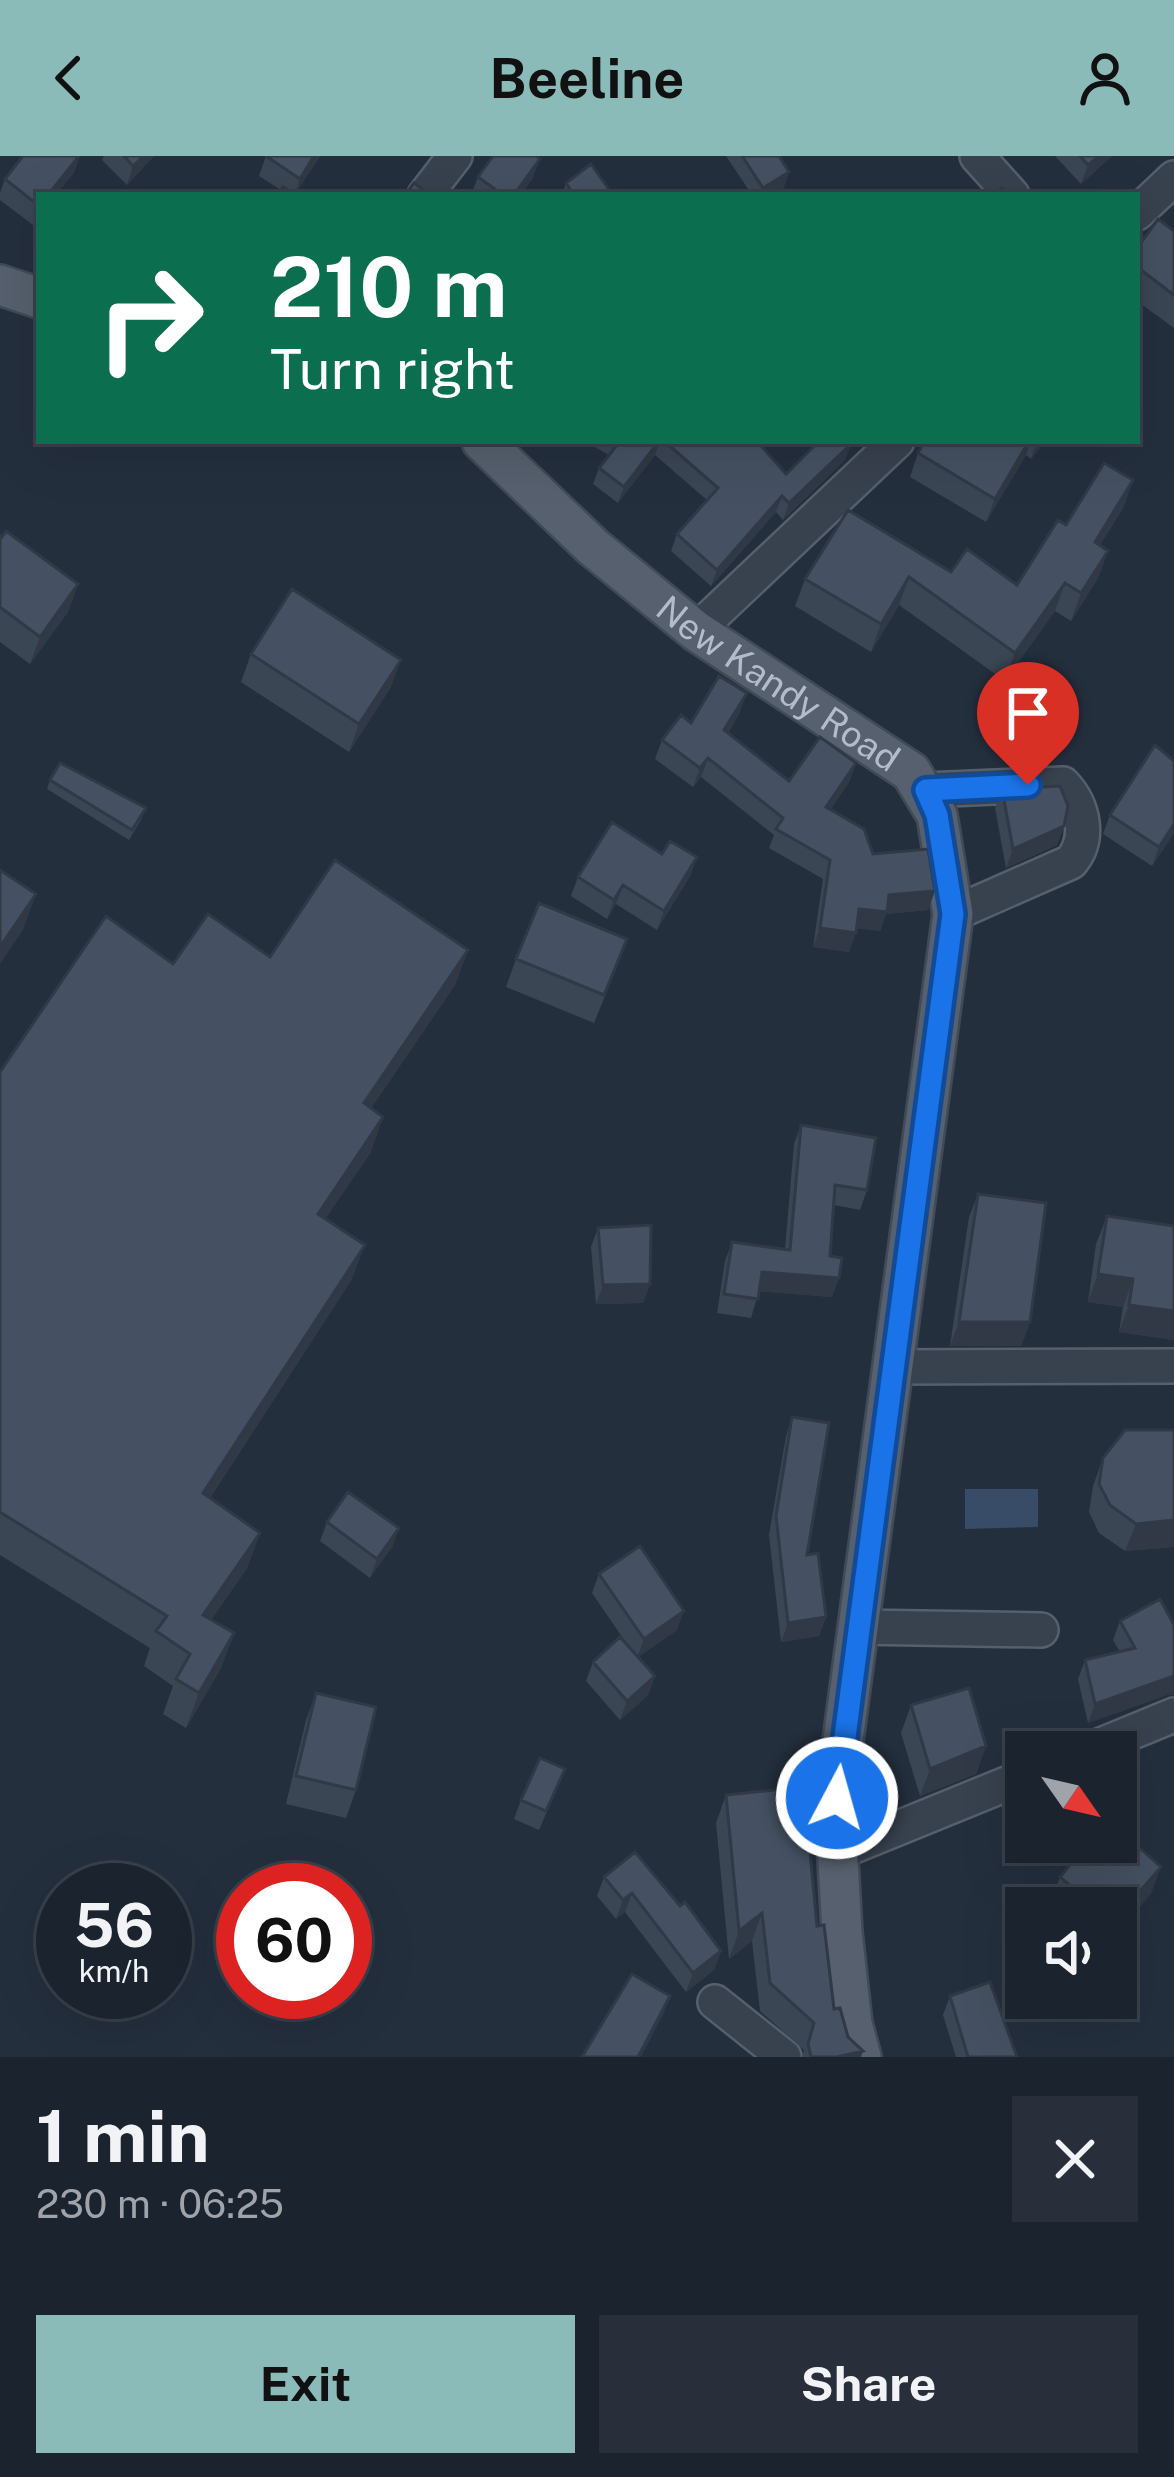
<!DOCTYPE html>
<meta charset="utf-8">
<style>
body{margin:0;font-family:"Public Sans",sans-serif;background:#282f3a;color:#f1f3f6;height:100vh;display:flex;flex-direction:column;font-size:45px;white-space:nowrap}
*{box-sizing:border-box;margin:0}
p{font-size:39px;color:#a0a4aa}
.icon{flex:none;width:66px;height:66px;fill:none;stroke:currentColor;stroke-width:2;stroke-linecap:round;stroke-linejoin:round}
.map{position:relative;height:1901px;overflow:hidden}
.side{display:flex;flex-direction:column;background:#1b232e;flex:1}
.side>*{flex:none}
.banner{position:absolute;left:36px;top:36px;width:1104px;height:252px;border-radius:0px;box-shadow:0 12px 48px #0002,0 0 0 3px #39404a;background:#0b6e4f;color:#fff;overflow:hidden}
.needle{width:78px;rotate:124deg}
.controls{position:absolute;left:1005px;top:1575px;display:grid;gap:24px}
.controls a{display:grid;place-items:center;width:132px;height:132px;border-radius:0px;background:#1b232e;box-shadow:0 12px 48px #0002,0 0 0 3px #39404a;font-size:60px}
.speed{position:absolute;left:36px;top:1707px;display:flex;gap:24px;font-size:60px;font-weight:700;text-align:center}
.speed>*{display:grid;place-content:center;width:156px;height:156px;border-radius:50%;background:#1b232e;box-shadow:0 12px 48px #0002,0 0 0 3px #39404a;line-height:1}
.speed small{font-size:30px;font-weight:400}
.speed .limit{border:18px solid #d22;background:#fff;color:#111}
.pin{position:absolute;display:grid;place-items:center;width:102px;height:102px;color:#fff;margin:-123px -51px;border-radius:50% 50% 50% 0;rotate:-45deg;box-shadow:0 0 12px #0007}
.pin .icon{rotate:45deg}
.me{position:absolute;width:132px;margin:-66px;rotate:6deg;stroke-linejoin:round;filter:drop-shadow(0 0 9px #0008)}
.turn{display:flex;align-items:center;gap:42px;height:252px;padding:0 36px;font-size:54px}
.turn .icon{width:156px;height:156px;stroke-width:2.5}
.turn b{display:block;font-size:84px;line-height:102px}
.round{display:grid;place-items:center;flex:none;width:126px;height:126px;border-radius:0px;background:#282f3a}
.headline{display:flex;align-items:center;justify-content:space-between;height:204px;padding:0 36px}
h1{font-size:72px;font-weight:700;line-height:90px}
.primary-button{display:flex;gap:24px;margin-top:auto;padding:24px 36px}
.primary-button a{flex:1;height:138px;border-radius:0px;background:#8bbbb9;color:#111;font-size:48px;font-weight:700;line-height:138px;text-align:center}
.primary-button a+a{background:#282f3a;color:#f1f3f6}
header{display:flex;justify-content:space-between;align-items:center;height:156px;padding:0 36px;background:#8bbbb9;color:#111;font-size:54px;font-weight:700}
.map>svg:first-child{display:block}
</style>
<header><svg class="icon" aria-label="back" viewBox="0 0 24 24"><path d="M15 5l-7 7 7 7"/></svg>Beeline<svg class="icon" aria-label="person" viewBox="0 0 24 24"><circle cx="12" cy="8" r="4"/><path d="M4 21q1-7 8-7t8 7"/></svg></header>
<div class="map">
<svg width="1174" height="1901" viewBox="0 0 1174 1901">
<rect width="100%" height="100%" fill="#242f3e"/>
<!-- water -->
<path fill="#394c67" d="M 965,1333 L 1038,1333 L 1038,1371 L 965,1373 Z"/>
<g fill="none" stroke-linecap="round" stroke-linejoin="round">
<defs>
<path id="minor" d="M 977,0 L 1012,39
M 425,39 L 455,0
M 1137,57 L 1174,22
M 696,475 L 897,285
M 926,634 L 1063,628 C 1083,649 1091,682 1071,706 L 953,758
M 892,1211 L 1174,1210
M 858,1471 L 1041,1474
M 1084,1596 L 1174,1559
M 837,1697 L 1026,1620
M 715,1846 L 784,1901"/>
<g id="major">
<path d="M 0,129 L 39,142"/>
<path id="s1" d="M 482,285 L 593,391 L 696,475 L 911,616 L 937,659 L 953,758 L 839,1615 L 836,1669 L 842,1776 L 852,1868 L 861,1901"/>
</g>
</defs>
<!-- minor casing -->
<use href="#minor" stroke="#565f6c" stroke-width="38"/>
<!-- major casing -->
<use href="#major" stroke="#414a57" stroke-width="44"/>
<!-- minor -->
<use href="#minor" stroke="#38414e" stroke-width="33"/>
<!-- major -->
<use href="#major" stroke="#56606e" stroke-width="39"/>
</g>
<!-- wall -->
<path fill="#3b4654" d="M 104,0 L 154,0 L 127,29 L 102,4 Z
M 266,0 L 320,0 L 295,38 L 281,34 L 259,20 Z
M 726,0 L 779,0 L 784,32 L 772,39 L 752,39 Z
M 1055,0 L 1112,0 L 1081,28 Z
M 74,17 L 39,39 L 39,61 L 33,69 L 0,44 L 0,37 L 5,23 Z
M 478,21 L 533,22 L 520,39 L 471,39 Z
M 566,27 L 613,39 L 562,39 Z
M 1174,75 L 1174,172 L 1137,145 L 1137,92 Z
M 584,285 L 760,285 L 759,287 L 786,318 L 851,288 L 845,304 L 783,364 L 776,356 L 711,430 L 671,395 L 677,378 L 707,344 L 655,299 L 618,347 L 593,328 L 599,312 L 609,299 Z
M 925,285 L 1046,285 L 1031,303 L 1026,299 L 986,366 L 910,321 L 918,297 Z
M 1133,324 L 1123,352 L 1100,389 L 1108,395 L 1098,422 L 1071,465 L 1055,455 L 1005,525 L 899,449 L 871,496 L 795,450 L 805,423 L 951,416 L 1017,429 L 1066,369 Z
M 0,379 L 78,428 L 68,456 L 30,508 L 0,486 Z
M 251,498 L 391,531 L 349,596 L 241,526 Z
M 740,556 L 728,577 L 789,625 L 856,607 L 849,626 L 830,654 L 928,754 L 886,758 L 880,775 L 857,772 L 849,796 L 813,791 L 823,723 L 769,692 L 774,679 L 701,621 L 693,631 L 655,603 L 662,584 L 691,567 Z
M 50,624 L 142,662 L 129,684 L 47,633 Z
M 1002,633 L 1057,689 L 1006,712 L 995,652 Z
M 1110,659 L 1174,677 L 1152,710 L 1103,678 Z
M 662,698 L 697,701 L 690,720 L 657,774 L 616,748 L 607,763 L 571,740 L 578,721 Z
M 468,794 L 455,829 L 371,952 L 371,996 L 325,1063 L 352,1123 L 210,1342 L 260,1377 L 247,1412 L 211,1464 L 234,1477 L 221,1512 L 186,1572 L 163,1558 L 173,1530 L 144,1510 L 150,1492 L 0,1399 L 0,916 L 173,808 L 270,801 Z
M 516,803 L 617,811 L 594,867 L 506,831 Z
M 801,969 L 867,1034 L 860,1054 L 834,1049 L 830,1100 L 832,1141 L 759,1135 L 751,1162 L 717,1157 L 725,1105 L 732,1086 L 785,1093 L 794,988 Z
M 978,1038 L 1030,1166 L 1021,1190 L 950,1190 L 969,1061 Z
M 1107,1060 L 1174,1070 L 1174,1184 L 1119,1176 L 1123,1151 L 1088,1146 L 1096,1088 Z
M 598,1072 L 650,1128 L 643,1147 L 596,1148 L 591,1091 Z
M 792,1261 L 807,1399 L 826,1461 L 819,1480 L 781,1486 L 769,1379 L 786,1280 Z
M 1174,1274 L 1174,1391 L 1125,1395 L 1099,1377 L 1089,1356 L 1093,1330 L 1103,1302 Z
M 327,1366 L 399,1372 L 392,1391 L 370,1422 L 320,1385 Z
M 599,1418 L 677,1474 L 638,1501 L 655,1520 L 648,1539 L 620,1564 L 586,1525 L 593,1506 L 629,1491 L 592,1437 Z
M 1120,1465 L 1174,1469 L 1174,1539 L 1167,1539 L 1088,1567 L 1078,1523 L 1085,1504 L 1120,1496 L 1113,1484 Z
M 316,1537 L 356,1634 L 346,1662 L 286,1648 L 306,1564 Z
M 911,1549 L 986,1590 L 976,1618 L 920,1640 L 901,1577 Z
M 565,1613 L 539,1674 L 514,1663 L 521,1644 Z
M 726,1639 L 817,1770 L 834,1853 L 861,1901 L 802,1901 L 804,1894 L 760,1855 L 752,1785 L 729,1803 L 716,1667 Z
M 604,1721 L 680,1750 L 721,1795 L 714,1814 L 686,1836 L 625,1756 L 616,1763 L 597,1740 Z
M 1060,1721 L 1151,1738 L 1116,1752 L 1054,1752 L 1050,1748 Z
M 243,1765 L 243,1814 L 227,1808 Z
M 950,1840 L 1017,1901 L 956,1901 L 943,1859 Z"/>
<!-- shaded-wall -->
<path fill="#303945" d="M 80,0 L 74,17 L 56,39 L 48,39 Z
M 144,0 L 154,0 L 127,29 L 133,10 Z
M 314,0 L 320,0 L 294,39 L 300,23 Z
M 1099,0 L 1112,0 L 1081,28 L 1088,9 Z
M 540,3 L 533,22 L 520,39 L 514,39 Z
M 789,16 L 784,32 L 772,39 L 761,39 L 763,32 Z
M 660,285 L 655,299 L 618,347 L 624,331 Z
M 1029,285 L 1031,285 L 1026,299 L 986,366 L 995,343 Z
M 1037,285 L 1046,285 L 1031,303 Z
M 851,288 L 845,304 L 783,364 L 789,347 Z
M 1133,324 L 1123,352 L 1085,414 L 1095,386 Z
M 782,340 L 776,356 L 711,430 L 717,414 Z
M 1108,395 L 1098,422 L 1071,465 L 1081,437 Z
M 909,421 L 899,449 L 871,496 L 881,468 Z
M 1065,427 L 1055,455 L 1005,525 L 1015,497 Z
M 78,428 L 68,456 L 30,508 L 40,481 Z
M 401,504 L 391,531 L 349,596 L 359,568 Z
M 747,537 L 740,556 L 718,593 L 724,574 Z
M 708,602 L 701,621 L 693,631 L 700,612 Z
M 856,607 L 849,626 L 819,670 L 826,651 Z
M 1174,668 L 1174,677 L 1152,710 L 1159,691 Z
M 1064,670 L 1057,689 L 1006,712 L 1013,693 Z
M 697,701 L 690,720 L 657,774 L 664,755 Z
M 623,729 L 616,748 L 607,763 L 614,744 Z
M 935,735 L 928,754 L 886,758 L 880,775 L 853,772 L 859,753 L 889,739 Z
M 36,738 L 23,774 L 0,808 L 0,791 Z
M 820,772 L 856,777 L 849,796 L 813,791 Z
M 468,794 L 455,829 L 351,982 L 364,947 Z
M 383,961 L 371,996 L 305,1093 L 318,1058 Z
M 365,1089 L 352,1123 L 190,1372 L 203,1337 Z
M 762,1116 L 839,1122 L 832,1141 L 755,1135 Z
M 1098,1118 L 1133,1123 L 1123,1151 L 1088,1146 Z
M 650,1128 L 643,1147 L 596,1148 L 603,1129 Z
M 1129,1149 L 1174,1155 L 1174,1184 L 1119,1176 Z
M 959,1166 L 1030,1166 L 1021,1190 L 950,1190 Z
M 1174,1364 L 1174,1391 L 1125,1395 L 1136,1368 Z
M 399,1372 L 392,1391 L 370,1422 L 377,1403 Z
M 260,1377 L 247,1412 L 191,1494 L 203,1459 Z
M 684,1455 L 677,1474 L 637,1502 L 644,1483 Z
M 826,1461 L 819,1480 L 781,1486 L 788,1467 Z
M 234,1477 L 221,1512 L 186,1572 L 199,1537 Z
M 655,1520 L 648,1539 L 620,1564 L 627,1545 Z
M 1174,1520 L 1174,1539 L 1167,1539 L 1088,1567 L 1095,1548 Z
M 986,1590 L 976,1618 L 920,1640 L 930,1613 Z
M 1161,1711 L 1151,1738 L 1116,1779 L 1116,1763 Z
M 632,1737 L 625,1756 L 616,1763 L 623,1744 Z
M 762,1757 L 752,1785 L 729,1803 L 739,1775 Z
M 721,1795 L 714,1814 L 686,1836 L 693,1817 Z
M 670,1840 L 663,1859 L 641,1901 L 638,1901 Z
M 863,1895 L 861,1901 L 837,1901 Z"/>
<!-- building -->
<path fill="#455162" stroke="#303945" stroke-width="3" d="M 23,0 L 79,0 L 48,39 L 39,39 L 39,50 L 5,23 Z
M 124,0 L 144,0 L 133,10 Z
M 266,0 L 314,0 L 300,23 Z
M 493,0 L 536,0 L 540,3 L 514,39 L 503,39 L 478,21 Z
M 742,0 L 779,0 L 789,16 L 763,32 Z
M 1080,0 L 1099,0 L 1088,9 Z
M 591,8 L 613,39 L 574,39 L 566,27 Z
M 414,27 L 430,39 L 405,39 Z
M 283,31 L 296,39 L 277,39 Z
M 1001,32 L 1012,39 L 996,39 Z
M 1158,63 L 1174,75 L 1174,139 L 1137,111 L 1137,92 Z
M 620,285 L 659,285 L 624,331 L 599,312 Z
M 664,285 L 757,285 L 786,318 L 819,285 L 848,285 L 851,288 L 789,347 L 782,340 L 717,414 L 677,378 L 718,332 Z
M 925,285 L 1029,285 L 995,343 L 918,297 Z
M 1104,307 L 1133,324 L 1095,386 L 1108,395 L 1081,437 L 1065,427 L 1015,497 L 909,421 L 881,468 L 805,423 L 848,354 L 951,416 L 967,393 L 1017,429 L 1058,364 L 1066,369 Z
M 6,375 L 78,428 L 40,481 L 0,451 L 0,379 L 2,381 Z
M 292,433 L 401,504 L 359,568 L 251,498 Z
M 719,520 L 747,537 L 724,574 L 789,625 L 820,581 L 856,607 L 826,651 L 864,673 L 873,698 L 928,693 L 935,735 L 889,739 L 887,756 L 859,753 L 856,777 L 820,772 L 830,704 L 776,673 L 783,662 L 708,602 L 700,612 L 662,584 L 681,559 L 691,567 Z
M 1155,589 L 1174,605 L 1174,668 L 1159,691 L 1110,659 Z
M 60,607 L 146,652 L 132,674 L 50,624 Z
M 1060,630 L 1068,650 L 1064,670 L 1013,693 L 1002,633 Z
M 612,666 L 662,698 L 670,685 L 697,701 L 664,755 L 623,729 L 614,744 L 578,721 Z
M 335,704 L 468,794 L 364,947 L 383,961 L 318,1058 L 365,1089 L 203,1337 L 260,1377 L 203,1459 L 234,1477 L 199,1537 L 176,1523 L 190,1498 L 156,1475 L 167,1460 L 0,1356 L 0,916 L 106,760 L 173,808 L 208,758 L 270,801 Z
M 0,714 L 36,738 L 0,791 Z
M 539,747 L 627,783 L 604,839 L 516,803 Z
M 801,969 L 876,982 L 867,1034 L 835,1029 L 830,1100 L 842,1102 L 839,1122 L 762,1116 L 758,1143 L 724,1138 L 732,1086 L 790,1094 Z
M 978,1038 L 1046,1047 L 1030,1166 L 959,1166 Z
M 1107,1060 L 1174,1070 L 1174,1155 L 1129,1149 L 1133,1123 L 1098,1118 Z
M 651,1069 L 650,1128 L 603,1129 L 598,1072 Z
M 792,1261 L 829,1267 L 807,1399 L 818,1397 L 826,1461 L 788,1467 L 776,1360 Z
M 1125,1274 L 1174,1274 L 1174,1364 L 1136,1368 L 1110,1349 L 1099,1328 L 1103,1302 Z
M 348,1336 L 399,1372 L 377,1403 L 327,1366 Z
M 640,1390 L 684,1455 L 644,1483 L 599,1418 Z
M 1160,1443 L 1174,1469 L 1174,1520 L 1095,1548 L 1085,1504 L 1135,1492 L 1120,1465 Z
M 620,1481 L 655,1520 L 627,1545 L 593,1506 Z
M 969,1532 L 986,1590 L 930,1613 L 911,1549 Z
M 316,1537 L 376,1551 L 356,1634 L 296,1620 Z
M 540,1602 L 565,1613 L 546,1655 L 521,1644 Z
M 804,1631 L 817,1770 L 824,1769 L 834,1853 L 840,1852 L 848,1881 L 863,1895 L 837,1901 L 811,1901 L 808,1888 L 814,1867 L 770,1827 L 762,1757 L 739,1775 L 726,1639 Z
M 1116,1671 L 1161,1711 L 1116,1763 L 1116,1752 L 1096,1752 L 1060,1721 L 1089,1686 L 1116,1686 Z
M 635,1696 L 680,1750 L 685,1746 L 721,1795 L 693,1817 L 632,1737 L 623,1744 L 604,1721 Z
M 264,1713 L 310,1732 L 309,1734 L 256,1734 Z
M 243,1765 L 243,1792 L 234,1788 Z
M 632,1818 L 670,1840 L 638,1901 L 582,1901 Z
M 990,1826 L 1017,1901 L 968,1901 L 950,1840 Z"/>
<g fill="none" stroke-linecap="round" stroke-linejoin="round">
<defs>
<path id="route" d="M 837,1642 L 953,758 L 937,659 L 926,634 L 1028,629"/>
</defs>
<!-- route casing -->
<use href="#route" stroke="#114b97" stroke-width="30"/>
<!-- route -->
<use href="#route" stroke="#1a73e8" stroke-width="21"/>
</g>
<g text-anchor="middle" dominant-baseline="central" stroke-width="10" stroke-linejoin="round" paint-order="stroke">
<!-- street labels -->
<g font-size="36" fill="#b4bcc9" stroke="#1d2633">
<text stroke="none"><textPath href="#s1" startOffset="384">New Kandy Road</textPath></text>
</g>
</g>
</svg>
<div class="controls">
<a><svg class="needle" viewBox="-14 -14 28 28"><path d="M0-13l5 13h-10z" fill="#e53935"/><path d="M0 13l5-13h-10z" fill="#a0a4aa"/></svg></a>
<a><svg class="icon" aria-label="sound" viewBox="0 0 24 24"><path d="M4 9h4l5-4v14l-5-4H4zM17 9q2 3 0 6"/></svg></a>
</div>
<div class="speed"><div>56<small>km/h</small></div><div class="limit">60</div></div>
<div class="pin" style="left:1028px;top:629px;background:#d93025"><svg class="icon" aria-label="arrive" viewBox="0 0 24 24"><path d="M6 21V4h12l-3 4 3 4H6"/></svg></div>
<svg class="me" style="left:837px;top:1642px" viewBox="-20 -20 40 40"><circle r="17" fill="#1a73e8" stroke="#fff" stroke-width="3"/><path d="M0-11L8 9 0 5-8 9z" fill="#fff"/></svg>
<div class="banner">
<div class="turn"><svg class="icon" aria-label="right" viewBox="0 0 24 24"><path d="M7 20v-9h11M14 6l5 5-5 5"/></svg><div><b>210 m</b>Turn right</div></div>
</div>
</div>
<section class="side">
<div class="headline"><div><h1>1 min</h1><p>230 m · 06:25</p></div><a class="round"><svg class="icon" aria-label="close" viewBox="0 0 24 24"><path d="M6 6l12 12M18 6L6 18"/></svg></a></div>
<div class="primary-button"><a>Exit</a><a>Share</a></div>
</section>
